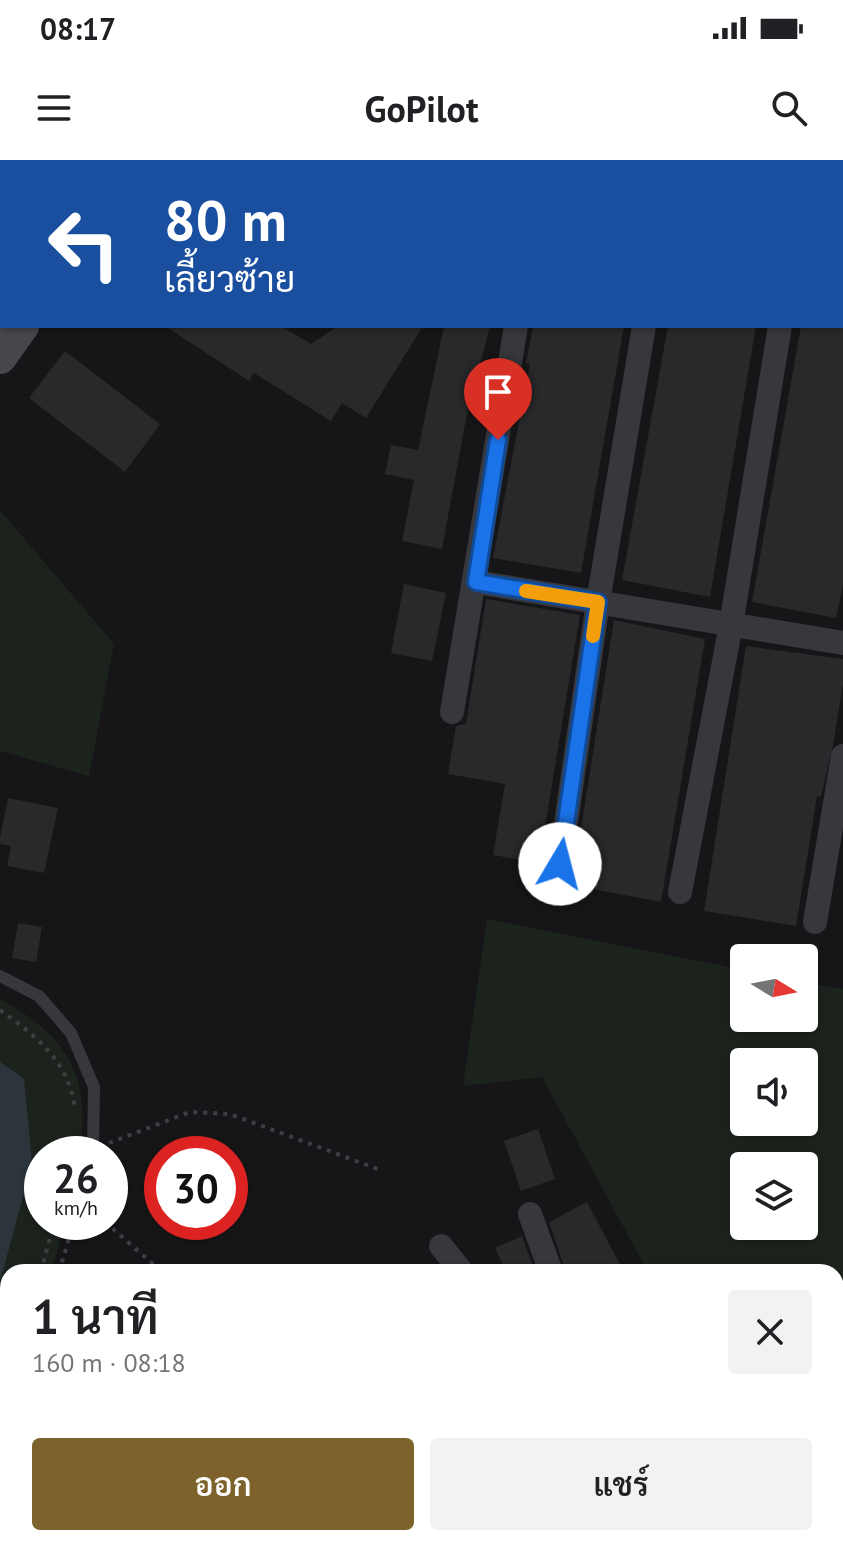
<!DOCTYPE html>
<html lang="th">
<meta charset="utf-8">
<style>
body{margin:0;font-family:"PT Sans",Sarabun,sans-serif;background:#f2f2f2;color:#202124;height:100vh;display:flex;flex-direction:column;font-size:30px;white-space:nowrap}
*{box-sizing:border-box;margin:0}
p{font-size:26px;color:#757577}
.icon{flex:none;width:44px;height:44px;fill:none;stroke:currentColor;stroke-width:2;stroke-linecap:round;stroke-linejoin:round}
.map{position:relative;flex:1;overflow:hidden}
.sheet{position:absolute;left:0px;top:1104px;width:844px;height:282px;display:flex;flex-direction:column;background:#fff;border-radius:24px 24px 0 0;box-shadow:0 2px 6px #0004}
.sheet>*{flex:none}
.hud{position:absolute;left:0px;top:0px;width:844px;height:168px;box-shadow:0 2px 6px #0004;background:#1a4fa0;color:#fff;overflow:hidden}
.needle{width:52px;rotate:100deg}
.tools{position:absolute;left:730px;top:784px;display:grid;gap:16px}
.tools a{display:grid;place-items:center;width:88px;height:88px;border-radius:8px;background:#fff;box-shadow:0 2px 6px #0004;font-size:40px}
.speed{position:absolute;left:24px;top:976px;display:flex;gap:16px;font-size:40px;font-weight:700;text-align:center}
.speed>*{display:grid;place-content:center;width:104px;height:104px;border-radius:50%;background:#fff;box-shadow:0 2px 6px #0004;line-height:1}
.speed small{font-size:20px;font-weight:400}
.speed .limit{border:12px solid #d22;background:#fff;color:#111}
.pin{position:absolute;display:grid;place-items:center;width:68px;height:68px;color:#fff;margin:-82px -34px;border-radius:50% 50% 50% 0;rotate:-45deg;box-shadow:0 0 8px #0007}
.pin .icon{rotate:45deg}
.me{position:absolute;width:88px;margin:-44px;rotate:8deg;stroke-linejoin:round;filter:drop-shadow(0 0 6px #0008)}
.turn{display:flex;align-items:center;gap:28px;height:168px;padding:0 32px;font-size:36px}
.turn .icon{width:104px;height:104px;stroke-width:2.5}
.turn b{display:block;font-size:56px;line-height:68px}
.round{display:grid;place-items:center;flex:none;width:84px;height:84px;border-radius:8px;background:#f2f2f2}
.headline{display:flex;align-items:center;justify-content:space-between;height:136px;padding:0 32px}
h1{font-size:48px;font-weight:600;line-height:60px}
.button{display:flex;gap:16px;margin-top:auto;padding:16px 32px}
.button a{flex:1;height:92px;border-radius:8px;background:#7e622b;color:#fff;font-size:32px;font-weight:600;line-height:92px;text-align:center}
.button a+a{background:#f2f2f2;color:#202124}
.status{display:flex;justify-content:space-between;align-items:center;height:56px;padding:0 40px;background:#fff;direction:ltr}
.status svg{height:22px;fill:currentColor}
header{display:flex;justify-content:space-between;align-items:center;height:104px;padding:0 32px;background:#fff;font-size:36px;font-weight:600}
.map>svg:first-child{display:block}
</style>
<div class="status"><b>08:17</b><svg viewBox="0 0 49 12"><path d="M0 12V9h3v3zM5 12V6h3v6zM10 12V3h3v9zM15 12V0h3v12zM26 1h20v11H26zM47 4h2v5h-2z"/></svg></div>
<header><svg class="icon" aria-label="menu" viewBox="0 0 24 24"><path d="M4 6h16M4 12h16M4 18h16"/></svg>GoPilot<svg class="icon" aria-label="search" viewBox="0 0 24 24"><circle cx="10" cy="10" r="6"/><path d="M15 15l6 6"/></svg></header>
<div class="map">
<svg width="843" height="1385" viewBox="0 0 843 1385">
<rect width="100%" height="100%" fill="#161618"/>
<!-- green -->
<path fill="#1c231d" fill-rule="evenodd" d="M 0,350 L 114,484 L 89,616 L 0,591 Z
M 487,759 L 744,810 L 744,858 L 804,858 L 804,822 L 843,829 L 843,1183 L 836,1171 L 836,1112 L 648,1112 L 542,917 L 463,926 ZM 744,902 L 804,902 L 804,962 L 744,962 ZM 744,1006 L 804,1006 L 804,1066 L 744,1066 Z
M 0,839 C 71,879 90,915 80,994 L 42,994 L 42,1062 L 66,1062 L 51,1112 L 8,1112 L 8,1255 L 0,1281 Z
M 843,1245 L 843,1385 L 756,1385 L 758,1378 L 836,1378 L 836,1252 Z"/>
<!-- water -->
<path fill="#2c353c" d="M 0,902 L 24,919 L 32,1003 L 0,1122 Z"/>
<!-- building -->
<path fill="#29292c" d="M 165,166 L 281,166 L 311,184 L 338,166 L 423,166 L 366,258 L 342,243 L 331,261 L 254,213 L 249,221 Z
M 444,166 L 490,166 L 466,259 L 442,389 L 402,381 L 414,320 L 385,314 L 391,285 L 418,290 Z
M 533,166 L 624,166 L 581,413 L 493,398 L 530,204 L 526,203 Z
M 668,166 L 756,166 L 710,437 L 622,420 Z
M 801,166 L 843,166 L 843,425 L 836,458 L 752,442 Z
M 65,191 L 160,264 L 125,312 L 29,238 Z
M 404,424 L 446,433 L 432,501 L 391,493 Z
M 486,439 L 580,455 L 539,703 L 493,695 L 505,624 L 448,614 L 456,566 L 466,564 Z
M 614,460 L 705,479 L 661,742 L 572,725 Z
M 746,486 L 843,499 L 843,524 L 833,585 L 821,637 L 817,636 L 796,766 L 704,751 Z
M 8,638 L 58,648 L 44,713 L 7,706 L 11,686 L 0,684 L 0,678 Z
M 18,763 L 42,767 L 36,802 L 12,798 Z
M 538,969 L 555,1019 L 521,1031 L 504,981 Z
M 587,1042 L 624,1112 L 566,1112 L 549,1062 Z
M 522,1076 L 535,1112 L 506,1112 L 495,1088 Z"/>
<g fill="none" stroke-linecap="round" stroke-linejoin="round">
<!-- path -->
<path stroke="#3d3f44" stroke-width="4" stroke-dasharray="4 6" stroke-linecap="butt" d="M 0,850 C 37,877 69,901 75,949
M 109,983 L 190,952 L 230,954 L 383,1011
M 71,994 L 74,977
M 105,1062 L 162,1112
M 41,1112 L 54,1062
M 59,1112 L 74,1062
M 0,1256 L 8,1231
M 0,1308 L 8,1282
M 195,1378 L 197,1385"/>
<!-- service -->
<path stroke="#37383d" stroke-width="12" d="M 0,816 L 39,836 L 71,873 L 94,927 L 93,988"/>
<!-- minor -->
<path stroke="#37383d" stroke-width="24" d="M 745,2 L 749,0
M 806,2 L 807,0
M 476,422 L 843,483
M 452,552 L 516,166
M 560,704 L 598,442 L 644,166
M 680,732 L 731,465 L 780,166
M 815,762 L 843,596
M 530,1054 L 551,1112
M 441,1086 L 462,1112
M 464,1378 L 465,1385
M 729,1385 L 730,1378"/>
<!-- secondary -->
<path stroke="#45474d" stroke-width="34" d="M 93,2 L 94,0
M 135,2 L 136,0
M 0,136 L 2,133
M 0,197 L 22,166"/>
</g>
<g fill="none" stroke-linecap="round" stroke-linejoin="round">
<defs>
<path id="route" d="M 498,280 L 476,422 L 598,442 L 560,704"/>
</defs>
<!-- route casing -->
<use href="#route" stroke="#114b97" stroke-width="20"/>
<!-- route -->
<use href="#route" stroke="#1a73e8" stroke-width="14"/>
<!-- slow -->
<path stroke="#f59e0b" stroke-width="14" d="M 526,431 L 598,442 L 593,476"/>
</g>
</svg>
<div class="tools">
<a><svg class="needle" viewBox="-14 -14 28 28"><path d="M0-13l5 13h-10z" fill="#e53935"/><path d="M0 13l5-13h-10z" fill="#757577"/></svg></a>
<a><svg class="icon" aria-label="sound" viewBox="0 0 24 24"><path d="M4 9h4l5-4v14l-5-4H4zM17 9q2 3 0 6"/></svg></a>
<a><svg class="icon" aria-label="layers" viewBox="0 0 24 24"><path d="M12 4l9 5-9 5-9-5zM3 14l9 5 9-5"/></svg></a>
</div>
<div class="speed"><div>26<small>km/h</small></div><div class="limit">30</div></div>
<div class="pin" style="left:498px;top:280px;background:#d93025"><svg class="icon" aria-label="arrive" viewBox="0 0 24 24"><path d="M6 21V4h12l-3 4 3 4H6"/></svg></div>
<svg class="me" style="left:560px;top:704px" viewBox="-20 -20 40 40"><circle r="19" fill="#fff"/><path d="M0-13L10 11 0 6-10 11z" fill="#1a73e8"/></svg>
<div class="hud">
<div class="turn"><svg class="icon" aria-label="left" viewBox="0 0 24 24"><path d="M17 20v-9H6M10 6l-5 5 5 5"/></svg><div><b>80 m</b>เลี้ยวซ้าย</div></div>
</div>
<section class="sheet">
<div class="headline"><div><h1>1 นาที</h1><p>160 m · 08:18</p></div><a class="round"><svg class="icon" aria-label="close" viewBox="0 0 24 24"><path d="M6 6l12 12M18 6L6 18"/></svg></a></div>
<div class="button"><a>ออก</a><a>แชร์</a></div>
</section>
</div>
